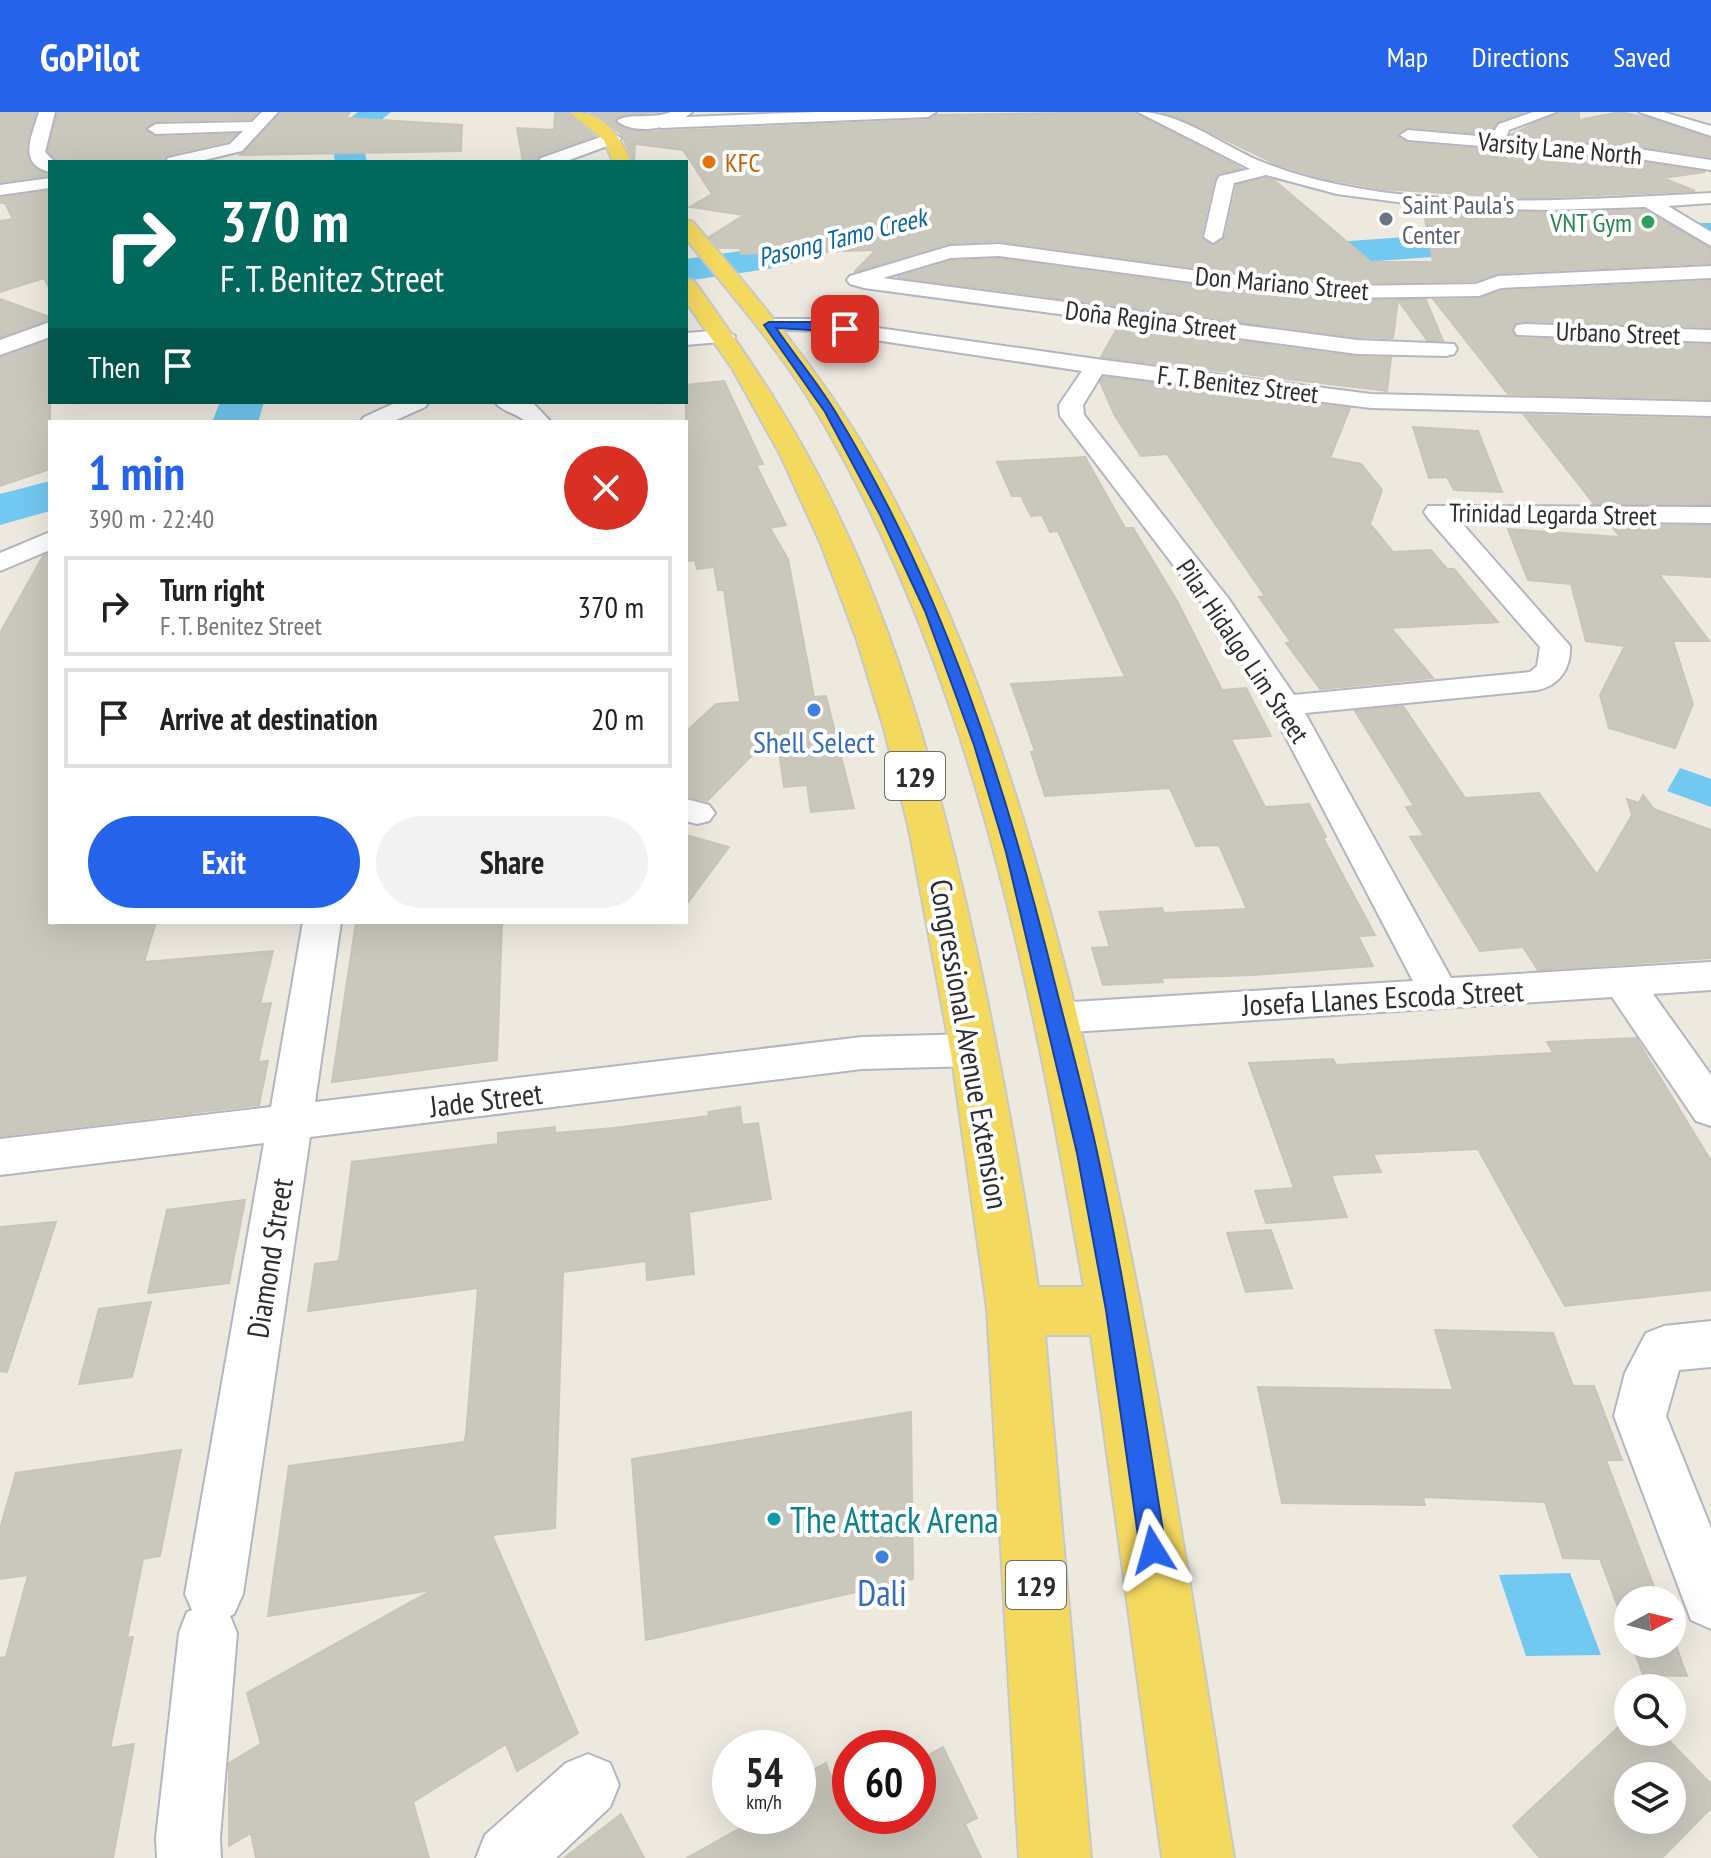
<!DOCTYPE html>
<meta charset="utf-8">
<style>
body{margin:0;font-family:"PT Sans Narrow",sans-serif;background:#f2f2f2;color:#222;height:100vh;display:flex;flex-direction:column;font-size:30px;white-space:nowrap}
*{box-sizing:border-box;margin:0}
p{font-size:26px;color:#767676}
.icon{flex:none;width:44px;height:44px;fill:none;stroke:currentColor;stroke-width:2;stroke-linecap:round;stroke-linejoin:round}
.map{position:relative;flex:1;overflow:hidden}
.side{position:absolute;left:48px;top:308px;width:640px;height:504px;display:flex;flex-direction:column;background:#fff;border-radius:0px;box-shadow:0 8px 32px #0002}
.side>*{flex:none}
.guide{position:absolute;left:48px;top:48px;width:640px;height:244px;border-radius:0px;box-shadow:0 8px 32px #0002;background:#00695c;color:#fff;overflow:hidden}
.needle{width:52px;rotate:83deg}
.fabs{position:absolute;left:1614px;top:1474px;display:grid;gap:16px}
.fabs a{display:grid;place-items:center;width:72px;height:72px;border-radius:50%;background:#fff;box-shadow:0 8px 32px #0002;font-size:40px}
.speed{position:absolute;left:712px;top:1618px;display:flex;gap:16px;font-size:40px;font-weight:700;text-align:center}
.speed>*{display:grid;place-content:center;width:104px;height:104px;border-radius:50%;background:#fff;box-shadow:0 8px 32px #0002;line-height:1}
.speed small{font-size:20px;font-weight:400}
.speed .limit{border:12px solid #d22;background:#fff;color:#111}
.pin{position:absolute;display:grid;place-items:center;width:68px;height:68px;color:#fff;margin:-34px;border-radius:16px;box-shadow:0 4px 12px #0006}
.me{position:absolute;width:88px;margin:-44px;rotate:352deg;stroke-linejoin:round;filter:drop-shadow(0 0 6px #0008)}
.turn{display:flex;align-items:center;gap:28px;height:168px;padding:0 40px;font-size:36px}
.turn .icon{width:104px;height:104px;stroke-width:2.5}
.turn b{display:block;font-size:56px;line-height:68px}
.then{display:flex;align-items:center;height:76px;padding:0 40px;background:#0003;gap:16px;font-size:30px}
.round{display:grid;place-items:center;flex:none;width:84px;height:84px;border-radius:42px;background:#f2f2f2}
.headline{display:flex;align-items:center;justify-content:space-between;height:136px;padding:0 40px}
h1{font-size:48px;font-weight:700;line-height:60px;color:#2563eb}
.primary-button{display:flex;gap:16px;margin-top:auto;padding:16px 40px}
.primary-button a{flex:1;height:92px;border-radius:48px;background:#2563eb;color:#fff;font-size:32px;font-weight:700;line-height:92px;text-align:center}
.primary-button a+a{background:#f2f2f2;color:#222}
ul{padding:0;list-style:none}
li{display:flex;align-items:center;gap:24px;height:100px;margin:0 16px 12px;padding:0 24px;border:4px solid #e0e0e0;border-radius:0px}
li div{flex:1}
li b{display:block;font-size:30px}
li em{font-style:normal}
header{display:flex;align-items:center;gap:48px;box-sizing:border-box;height:112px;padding:0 40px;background:#2563eb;color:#fff}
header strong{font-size:38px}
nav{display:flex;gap:44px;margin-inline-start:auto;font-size:28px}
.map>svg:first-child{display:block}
</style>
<header>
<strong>GoPilot</strong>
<nav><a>Map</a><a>Directions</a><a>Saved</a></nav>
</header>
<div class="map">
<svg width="1711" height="1746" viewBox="0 0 1711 1746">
<rect width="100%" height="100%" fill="#eee9df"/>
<!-- water -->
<path fill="#71c8f1" d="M 1680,656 L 1711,667 L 1711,695 L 1667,679 Z
M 1570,1461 L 1601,1543 L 1526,1544 L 1499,1463 Z"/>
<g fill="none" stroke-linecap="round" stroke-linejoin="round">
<!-- river -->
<path fill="#71c8f1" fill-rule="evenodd" d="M 358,0 L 391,0 L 361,24 L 367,50 L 335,50 L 331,21 Z
M 890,99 L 902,102 L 907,109 L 902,116 L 780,155 L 686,169 L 686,147 L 775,134 Z
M 1711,111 L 1711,133 L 1584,134 L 1253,158 L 1240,155 L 1235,147 L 1240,139 L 1253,136 L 1584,112 Z
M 220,290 L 264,290 L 258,310 L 212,310 Z
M 50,369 L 50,399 L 0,413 L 0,382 Z"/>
</g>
<!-- building -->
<path fill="#cac7bd" stroke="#cac5b8" stroke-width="2" fill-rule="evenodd" d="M 0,0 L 36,0 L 28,27 L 27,44 L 38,58 L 50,63 L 0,70 Z
M 58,0 L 258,0 L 251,7 L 154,9 L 145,18 L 156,25 L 236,22 L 228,29 L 167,43 L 163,50 L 58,50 L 48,39 Z
M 281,0 L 350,0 L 346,6 L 462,13 L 461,39 L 240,43 Z
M 555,0 L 567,0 L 594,24 L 540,43 L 535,50 L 523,50 L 517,16 L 554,18 Z
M 590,0 L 660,0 L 627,2 L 614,8 L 624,16 L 644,20 L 928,8 L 937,3 L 1135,0 L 1241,56 L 1219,61 L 1214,67 L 1201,124 L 1211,134 L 1225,126 L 1237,73 L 1266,66 L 1275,69 L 1371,150 L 1433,150 L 1423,96 L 1550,101 L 1644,98 L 1711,137 L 1711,151 L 1498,161 L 1475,169 L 1344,171 L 1206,157 L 999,129 L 949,131 L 854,160 L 876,138 L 741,142 L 740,136 L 719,136 L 709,125 L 744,103 L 690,95 L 712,82 L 683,38 L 635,32 L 634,50 L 622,23 L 603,6 Z
M 1161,0 L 1524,0 L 1498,9 L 1489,22 L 1408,15 L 1397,24 L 1408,31 L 1639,50 L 1705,60 L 1663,66 L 1695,79 L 1523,86 L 1383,77 L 1326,67 L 1276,52 L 1185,8 Z
M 1559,0 L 1579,0 L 1579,8 L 1620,0 L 1648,6 L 1711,27 L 1711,45 L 1639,34 L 1510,23 Z
M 50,79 L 50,178 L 44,166 L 0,180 L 0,109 L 13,107 L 5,91 L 0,91 L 0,86 Z
M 999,147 L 1206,175 L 1344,189 L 1398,188 L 1393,226 L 1357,225 L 897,165 L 952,149 Z
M 1711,169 L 1711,215 L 1525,209 L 1517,210 L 1511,216 L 1517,226 L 1711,233 L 1711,287 L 1508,282 L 1434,188 L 1479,187 L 1502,179 Z
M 0,187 L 50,205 L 50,207 L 0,225 Z
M 1398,188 L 1426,188 L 1443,229 L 1427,228 Z
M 1119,213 L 1357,245 L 1391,246 L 1387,279 L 1101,245 Z
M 50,228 L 50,357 L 0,374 L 0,246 Z
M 1104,265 L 1350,296 L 1330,346 L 1361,352 L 1382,378 L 1370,412 L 1393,440 L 1431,438 L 1447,457 L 1454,457 L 1498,510 L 1391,516 L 1433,566 L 1320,577 L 1286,531 L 1291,530 L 1259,485 L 1265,484 L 1167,342 L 1141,344 L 1115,304 L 1100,270 Z
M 724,269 L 763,352 L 756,353 L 786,413 L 770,416 L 788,447 L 814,585 L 826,584 L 854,696 L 811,700 L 807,673 L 784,675 L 776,619 L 707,689 L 686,684 L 686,620 L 716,592 L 740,590 L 724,478 L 718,478 L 714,455 L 697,457 L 695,448 L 686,449 L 686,273 Z
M 1524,303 L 1711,307 L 1711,392 L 1594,392 Z
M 1413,315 L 1478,319 L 1502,380 L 1454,378 L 1447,365 L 1429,366 Z
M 1085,345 L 1125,416 L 1133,416 L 1177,489 L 1222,578 L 1246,576 L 1271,624 L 1231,627 L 1265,695 L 1309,692 L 1326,725 L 1323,726 L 1375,823 L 1358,824 L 1373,854 L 1252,863 L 1161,866 L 1163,870 L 1103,873 L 1092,836 L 1110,835 L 1099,800 L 1162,796 L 1164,801 L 1247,797 L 1219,733 L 1196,734 L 1170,676 L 1045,684 L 1031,640 L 1035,639 L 1011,572 L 1125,565 L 1058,419 L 1050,420 L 1042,403 L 1031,404 L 1021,384 L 1012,384 L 997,350 Z
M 1611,413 L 1711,414 L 1711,465 L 1659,462 L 1709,529 L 1673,529 L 1693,592 L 1675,636 L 1609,616 L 1600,583 L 1625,534 L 1586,529 L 1571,472 L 1528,468 L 1508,417 L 1620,425 Z
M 50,441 L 50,814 L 89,810 L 156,810 L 144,850 L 273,839 L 260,892 L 271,891 L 258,950 L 268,949 L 259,993 L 0,1024 L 0,521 L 43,444 Z
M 1403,594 L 1465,686 L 1539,681 L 1597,763 L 1632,703 L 1627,687 L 1639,691 L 1643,683 L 1654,697 L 1711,718 L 1711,846 L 1538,858 L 1523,835 L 1480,839 L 1410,725 L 1424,724 L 1406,695 L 1414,694 L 1355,599 Z
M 686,723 L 729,735 L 686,793 Z
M 356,810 L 502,810 L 497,948 L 332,970 Z
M 1636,926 L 1711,1049 L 1711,1178 L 1565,1194 L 1478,1037 L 1373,1042 L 1381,1060 L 1331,1063 L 1347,1105 L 1266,1111 L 1255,1079 L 1294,1076 L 1249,951 L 1333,947 L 1336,953 L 1553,941 L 1547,930 Z
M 740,995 L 742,1013 L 758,1011 L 771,1087 L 689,1100 L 694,1162 L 647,1168 L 646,1149 L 563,1160 L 555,1416 L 492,1423 L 578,1621 L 517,1659 L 506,1632 L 413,1690 L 429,1746 L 256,1746 L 251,1721 L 229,1734 L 229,1651 L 261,1632 L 247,1581 L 432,1478 L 268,1504 L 289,1354 L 464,1330 L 466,1323 L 478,1176 L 308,1199 L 315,1152 L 339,1149 L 352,1050 L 498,1032 L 498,1021 L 555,1015 L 555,1021 L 614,1016 L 709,1004 L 708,1000 Z
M 245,1088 L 229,1171 L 148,1181 L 167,1098 Z
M 56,1110 L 7,1260 L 0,1259 L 0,1115 Z
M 1271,1118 L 1292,1176 L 1246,1180 L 1227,1121 Z
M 151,1190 L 132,1265 L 79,1272 L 99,1197 Z
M 1435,1218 L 1553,1221 L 1573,1274 L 1594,1274 L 1622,1348 L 1606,1348 L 1659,1488 L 1628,1488 L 1628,1522 L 1600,1447 L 1563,1446 L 1545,1390 L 1423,1385 L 1425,1393 L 1282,1391 L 1258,1275 L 1453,1278 Z
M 911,1300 L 913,1467 L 646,1528 L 632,1347 Z
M 181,1338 L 160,1444 L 143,1447 L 127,1526 L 133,1525 L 110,1636 L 134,1632 L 113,1746 L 0,1746 L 0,1546 L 6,1545 L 28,1463 L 0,1467 L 0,1417 L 16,1361 Z
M 1672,1523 L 1687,1564 L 1643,1563 L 1632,1532 L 1672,1532 Z
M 1628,1606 L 1628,1620 L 1661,1620 L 1711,1672 L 1711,1696 L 1662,1746 L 1540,1746 L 1513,1714 ZM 1628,1664 L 1672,1664 L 1672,1708 L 1628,1708 Z
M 943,1635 L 977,1706 L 965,1712 L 981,1746 L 687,1746 L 762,1704 L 798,1704 L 798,1666 L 826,1651 L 831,1665 L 850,1654 L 850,1704 L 918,1704 L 918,1649 Z
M 621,1702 L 644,1746 L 564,1746 Z"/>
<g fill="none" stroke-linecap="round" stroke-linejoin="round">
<defs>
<path id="minor" d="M 262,0 L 278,0 L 242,39 L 196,50 L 166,50 L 168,46 L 230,32 L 243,19 L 156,22 L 148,17 L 156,12 L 252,10 Z
M 817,0 L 936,0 L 928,5 L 661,16 L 653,11 L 661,6 Z
M 1138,0 C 1180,0 1217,30 1255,47 C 1281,58 1308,66 1336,72 C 1459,98 1587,87 1711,81 L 1711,91 L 1668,94 L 1711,120 L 1711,134 L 1645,95 L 1550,98 L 1443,96 L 1337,82 L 1266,63 L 1234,71 L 1222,125 L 1213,131 L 1204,125 L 1217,68 L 1220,64 L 1250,57 Z
M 1533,0 L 1556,0 L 1509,18 L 1506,26 L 1639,37 L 1711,48 L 1711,58 L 1639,47 L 1408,28 L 1400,23 L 1408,18 L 1490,25 L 1499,12 Z
M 1639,0 L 1663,0 L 1711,14 L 1711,24 Z
M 50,66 L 50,76 L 0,83 L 0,73 Z
M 999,132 L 1206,160 L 1344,174 L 1476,172 L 1498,164 L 1711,154 L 1711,166 L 1501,176 L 1479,184 L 1344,186 L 1206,172 L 999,144 L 951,146 L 883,166 L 1357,228 L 1454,232 L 1457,237 L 1454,242 L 1446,244 L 1357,242 L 864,176 L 850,172 L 847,168 L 850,164 L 950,134 Z
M 769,207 L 815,207 L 1096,247 L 1371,282 L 1711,290 L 1711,304 L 1371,296 L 1102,262 L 1083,293 L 1084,303 L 1228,486 L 1294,583 L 1530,560 L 1537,554 L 1540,535 L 1428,406 L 1424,400 L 1428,394 L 1711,395 L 1711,411 L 1459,408 L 1570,534 C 1571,556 1560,573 1538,578 L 1305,601 L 1451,866 L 1711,850 L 1711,878 L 1653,882 L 1711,963 L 1711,1014 L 1696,1009 L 1612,885 L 1056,921 L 1042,917 L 1036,906 L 1042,895 L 1056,891 L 1413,869 L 1269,593 L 1206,496 L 1060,304 L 1059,293 L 1082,259 L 815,219 L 762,217 L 758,213 Z
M 1525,212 L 1711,218 L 1711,230 L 1517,223 L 1514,218 L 1517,213 Z
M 724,218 L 735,224 L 732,229 L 686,233 L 686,221 Z
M 397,290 L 429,290 L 425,295 L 392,310 L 360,310 L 364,305 Z
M 495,290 L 533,291 L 551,310 L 526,310 C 517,301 502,300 495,290 Z
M 50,420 L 50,438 L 0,459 L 0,441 Z
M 686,687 L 709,693 L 715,701 L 709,709 L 697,712 L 686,709 Z
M 303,810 L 341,810 L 315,990 L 862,925 L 973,922 L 988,927 L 994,938 L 988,949 L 973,954 L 862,957 L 310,1025 L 243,1482 L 234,1502 L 230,1504 L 237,1521 L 220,1726 L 221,1746 L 157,1746 L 156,1726 L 179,1521 L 187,1500 L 192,1498 L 185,1482 L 264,1031 L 0,1063 L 0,1027 L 271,995 Z
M 1711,1209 L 1711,1255 L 1679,1258 L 1666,1304 L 1711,1416 L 1711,1517 L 1691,1508 L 1614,1304 L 1625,1261 L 1646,1221 L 1664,1214 Z
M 588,1642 L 610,1651 L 619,1673 L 610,1695 L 556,1746 L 476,1746 L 485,1723 L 566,1651 Z"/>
<path id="tertiary" d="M 39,0 L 55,0 L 45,40 L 55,50 L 50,50 L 50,60 C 17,52 32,24 39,0 Z"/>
<path id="secondary" d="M 671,0 L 692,0 C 676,16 635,24 617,9 C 629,0 653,8 671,0 Z
M 612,21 L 621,26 L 618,30 L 564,50 L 538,50 L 541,46 Z
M 50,210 L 50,225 L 0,243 L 0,228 Z"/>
<path id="primary" d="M 570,0 C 604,0 618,21 631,50 L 613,50 L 604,28 Z
M 686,108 L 693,110 C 762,191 829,271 881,364 C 973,528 1028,710 1074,891 C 1145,1173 1188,1459 1234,1746 L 1162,1746 L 1091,1223 L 1045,1223 L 1091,1746 L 1019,1746 L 987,1196 L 952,947 L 909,717 L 885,620 L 856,525 L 821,432 L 780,342 L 732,256 L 686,190 L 686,167 L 694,169 C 734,225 773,281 806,341 C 898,506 946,694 985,878 C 1005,977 1024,1076 1038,1175 L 1084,1175 C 1032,876 974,565 817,300 C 780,238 732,183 686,127 Z"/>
</defs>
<!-- minor casing -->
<use href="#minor" stroke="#b3b5c0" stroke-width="4"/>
<!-- tertiary casing -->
<use href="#tertiary" stroke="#b3b5c0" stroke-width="4"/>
<!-- secondary casing -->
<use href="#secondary" stroke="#b3b5c0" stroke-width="4"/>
<!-- primary casing -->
<use href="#primary" stroke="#c8c8c8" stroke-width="4"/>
<!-- minor -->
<use href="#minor" fill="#fff" fill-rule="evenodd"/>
<!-- tertiary -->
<use href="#tertiary" fill="#fff" fill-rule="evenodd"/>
<!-- secondary -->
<use href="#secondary" fill="#fff" fill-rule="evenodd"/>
<!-- primary -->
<use href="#primary" fill="#f4d95f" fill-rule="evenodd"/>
</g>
<!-- route -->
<path fill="#2563eb" stroke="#184099" stroke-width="2" d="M 769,210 L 815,210 L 850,217 L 845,220 L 776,216 C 795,244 818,271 836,301 C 944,478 1007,676 1056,876 C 1070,931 1085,985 1097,1040 C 1126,1172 1145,1305 1166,1438 L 1162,1447 L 1153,1451 L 1144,1447 L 1140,1438 L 1106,1198 L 1077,1041 L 1006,740 L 974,633 L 925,499 L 880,403 L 825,300 L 764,213 Z"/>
<!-- markers -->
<circle fill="#e8710a" stroke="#fff" stroke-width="3" cx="709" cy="50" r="8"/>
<circle fill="#6b7280" stroke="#fff" stroke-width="3" cx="1386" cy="107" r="8"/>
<circle fill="#2e9e5b" stroke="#fff" stroke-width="3" cx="1648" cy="110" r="8"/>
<g fill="#3f7fe0" stroke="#fff" stroke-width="3">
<circle cx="814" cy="598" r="8"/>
<circle cx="882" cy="1445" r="8"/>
</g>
<circle fill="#0f9aa8" stroke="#fff" stroke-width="3" cx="774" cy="1407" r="8"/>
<g text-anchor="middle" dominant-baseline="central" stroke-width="8" stroke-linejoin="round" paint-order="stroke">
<!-- far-street labels -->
<g font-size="26" fill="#2d2d2d" stroke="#fff">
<text transform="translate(1560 36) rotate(5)">Varsity Lane North</text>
<text transform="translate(1282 171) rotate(5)">Don Mariano Street</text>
<text transform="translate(1151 208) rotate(7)">Doña Regina Street</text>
<text transform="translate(1618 221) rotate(2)">Urbano Street</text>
<text transform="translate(1238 272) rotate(7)">F. T. Benitez Street</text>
<text transform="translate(1553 402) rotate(1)">Trinidad Legarda Street</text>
<text transform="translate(1243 539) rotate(56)">Pilar Hidalgo Lim Street</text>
</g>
<!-- far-food labels -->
<g font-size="26" fill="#c56008" stroke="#fff" text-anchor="start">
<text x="725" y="50">KFC</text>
</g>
<!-- far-worship labels -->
<g font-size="26" fill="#5b616d" stroke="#fff" text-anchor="start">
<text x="1402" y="92">Saint Paula's<tspan x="1402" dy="30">Center</tspan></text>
</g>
<!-- far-leisure labels -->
<g font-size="26" fill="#27864d" stroke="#fff" text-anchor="end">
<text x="1632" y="110">VNT Gym</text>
</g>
<!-- far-water labels -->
<g font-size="26" font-style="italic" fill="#0b66a3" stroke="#fff">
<text transform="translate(842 125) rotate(-14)">Pasong Tamo Creek</text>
</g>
<!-- shield labels -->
<g fill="#fff" stroke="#6c6c6c" stroke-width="2">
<rect x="885" y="640" width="60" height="48" rx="6"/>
<rect x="1006" y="1449" width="60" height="48" rx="6"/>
</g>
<g font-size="28" font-weight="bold" fill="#2d2d2d">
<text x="915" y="664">129</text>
<text x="1036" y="1473">129</text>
</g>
<!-- shop labels -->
<g font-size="30" fill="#366cbe" stroke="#fff">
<text x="814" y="629">Shell Select</text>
</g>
<!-- street labels -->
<g font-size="30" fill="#2d2d2d" stroke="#fff">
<text transform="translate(1383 885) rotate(-3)">Josefa Llanes Escoda Street</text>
<text transform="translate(970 932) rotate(80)">Congressional Avenue Extension</text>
<text transform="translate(486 987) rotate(-7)">Jade Street</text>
<text transform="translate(269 1146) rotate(-81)">Diamond Street</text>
</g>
<!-- near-culture labels -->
<g font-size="36" fill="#0d838f" stroke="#fff" text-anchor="start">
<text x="790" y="1407">The Attack Arena</text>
</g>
<!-- near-shop labels -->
<g font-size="36" fill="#366cbe" stroke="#fff">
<text x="882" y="1480">Dali</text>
</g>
</g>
</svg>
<div class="fabs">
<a><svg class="needle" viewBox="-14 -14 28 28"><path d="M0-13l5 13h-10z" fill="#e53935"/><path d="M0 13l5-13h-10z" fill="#767676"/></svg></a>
<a><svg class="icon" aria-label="search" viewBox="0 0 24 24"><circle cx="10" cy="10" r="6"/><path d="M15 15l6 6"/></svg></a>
<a><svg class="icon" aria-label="layers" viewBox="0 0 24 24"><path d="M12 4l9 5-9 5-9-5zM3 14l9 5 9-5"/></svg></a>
</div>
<div class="speed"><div>54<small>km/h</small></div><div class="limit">60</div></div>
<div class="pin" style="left:845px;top:217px;background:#d93025"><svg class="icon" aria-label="arrive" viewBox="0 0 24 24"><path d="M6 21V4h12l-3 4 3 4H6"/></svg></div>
<svg class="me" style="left:1153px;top:1438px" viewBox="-20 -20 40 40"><path d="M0-17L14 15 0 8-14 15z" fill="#2563eb" stroke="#fff" stroke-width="4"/></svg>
<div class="guide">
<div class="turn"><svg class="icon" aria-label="right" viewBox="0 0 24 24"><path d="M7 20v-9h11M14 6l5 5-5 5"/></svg><div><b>370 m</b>F. T. Benitez Street</div></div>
<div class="then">Then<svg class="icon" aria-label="arrive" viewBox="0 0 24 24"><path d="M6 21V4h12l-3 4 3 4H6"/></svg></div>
</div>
<section class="side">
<div class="headline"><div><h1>1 min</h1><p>390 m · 22:40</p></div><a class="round" style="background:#d93025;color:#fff"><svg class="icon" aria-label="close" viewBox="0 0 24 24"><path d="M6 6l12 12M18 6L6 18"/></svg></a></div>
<ul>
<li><svg class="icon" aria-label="right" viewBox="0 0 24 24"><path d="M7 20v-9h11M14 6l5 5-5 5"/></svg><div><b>Turn right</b><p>F. T. Benitez Street</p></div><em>370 m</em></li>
<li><svg class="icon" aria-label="arrive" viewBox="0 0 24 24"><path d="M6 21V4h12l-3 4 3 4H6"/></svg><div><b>Arrive at destination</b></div><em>20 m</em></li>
</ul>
<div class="primary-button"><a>Exit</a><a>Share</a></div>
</section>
</div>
